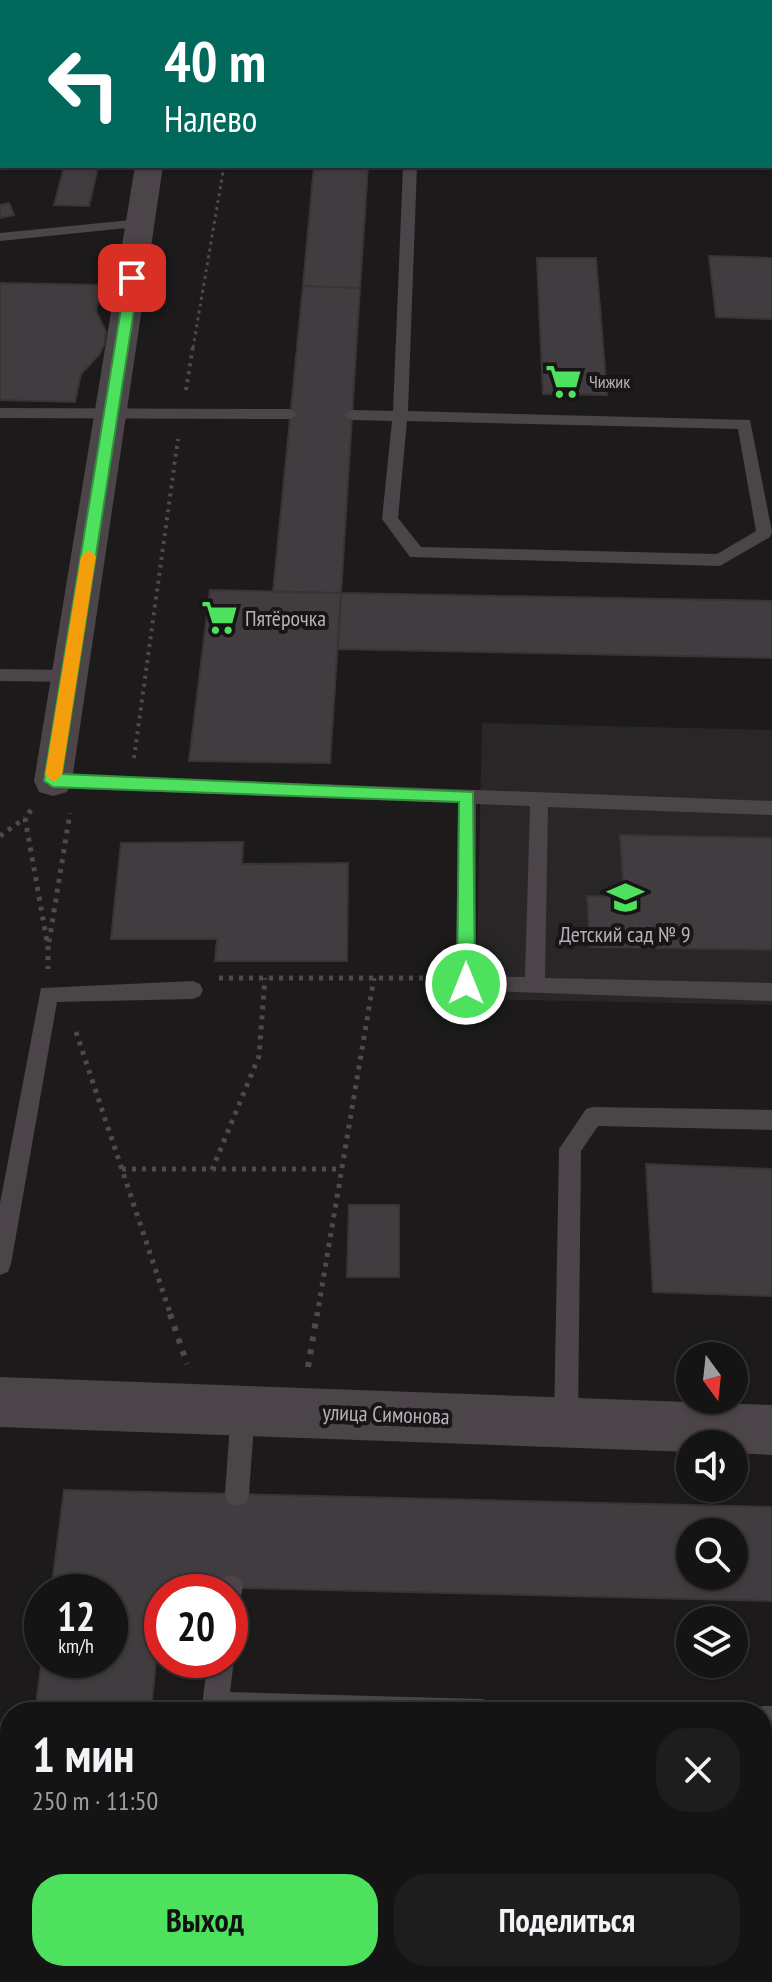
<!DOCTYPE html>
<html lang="ru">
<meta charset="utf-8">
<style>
body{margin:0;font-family:"PT Sans Narrow",sans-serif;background:#1e1d1d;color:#f1f3f6;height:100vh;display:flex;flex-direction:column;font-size:30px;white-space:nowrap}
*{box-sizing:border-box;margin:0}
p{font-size:26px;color:#9d9ea0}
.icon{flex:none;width:44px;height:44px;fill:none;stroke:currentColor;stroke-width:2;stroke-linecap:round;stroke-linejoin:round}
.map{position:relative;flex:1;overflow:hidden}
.side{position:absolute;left:0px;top:1702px;width:772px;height:280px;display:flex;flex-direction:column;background:#151414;border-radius:32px 32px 0 0;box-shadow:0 2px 6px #0004,0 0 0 2px #343334}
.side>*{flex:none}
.top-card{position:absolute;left:0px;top:0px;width:772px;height:168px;box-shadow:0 2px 6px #0004,0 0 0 2px #343334;background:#00695c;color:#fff;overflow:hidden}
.needle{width:52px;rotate:165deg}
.controls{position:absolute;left:676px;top:1342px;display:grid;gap:16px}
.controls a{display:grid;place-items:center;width:72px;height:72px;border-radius:50%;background:#151414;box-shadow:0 2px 6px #0004,0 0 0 2px #343334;font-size:40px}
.speed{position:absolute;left:24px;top:1574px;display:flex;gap:16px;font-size:40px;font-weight:700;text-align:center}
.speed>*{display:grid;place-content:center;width:104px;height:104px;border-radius:50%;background:#151414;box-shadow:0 2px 6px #0004,0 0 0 2px #343334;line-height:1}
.speed small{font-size:20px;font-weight:400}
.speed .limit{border:12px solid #d22;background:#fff;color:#111}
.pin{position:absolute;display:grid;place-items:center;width:68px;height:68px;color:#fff;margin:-34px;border-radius:16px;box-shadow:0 4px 12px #0006}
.me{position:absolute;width:88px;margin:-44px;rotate:0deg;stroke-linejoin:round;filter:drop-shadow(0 0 6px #0008)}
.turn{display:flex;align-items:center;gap:28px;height:168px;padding:0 32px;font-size:36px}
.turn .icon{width:104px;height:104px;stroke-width:2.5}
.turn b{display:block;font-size:56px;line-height:68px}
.round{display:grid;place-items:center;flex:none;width:84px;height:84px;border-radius:32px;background:#1e1d1d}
.headline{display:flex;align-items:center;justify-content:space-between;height:136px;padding:0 32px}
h1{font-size:48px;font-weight:600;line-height:60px}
.primary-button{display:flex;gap:16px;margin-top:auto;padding:16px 32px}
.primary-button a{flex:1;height:92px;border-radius:32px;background:#4de15e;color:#111;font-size:32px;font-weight:600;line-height:92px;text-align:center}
.primary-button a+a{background:#1e1d1d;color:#f1f3f6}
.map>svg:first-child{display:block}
</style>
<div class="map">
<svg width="772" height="1982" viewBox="0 0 772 1982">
<rect width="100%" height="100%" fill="#1c1a1b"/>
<!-- built -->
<path fill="#292628" d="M 482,723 L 772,730 L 772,1005 L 476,999 Z"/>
<!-- building -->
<path fill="#413c3f" stroke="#383436" stroke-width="2" fill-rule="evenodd" d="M 0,0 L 55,0 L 2,2 L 2,47 Z
M 85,0 L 155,0 L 84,2 Z
M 314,166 L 368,166 L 360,288 L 303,286 Z
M 64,167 L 98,167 L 89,206 L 54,205 Z
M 9,203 L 14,215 L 0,218 L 0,205 Z
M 709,256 L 772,258 L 772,319 L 716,317 Z
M 537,258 L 596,258 L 607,395 L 543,394 Z
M 0,283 L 102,285 L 96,311 L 106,332 L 104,345 L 99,355 L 81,374 L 75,402 L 0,400 Z
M 303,286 L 360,288 L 341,593 L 273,592 Z
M 210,590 L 341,593 L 330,763 L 189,761 Z
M 341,593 L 772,601 L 772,658 L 338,649 Z
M 620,835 L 772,838 L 772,950 L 590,947 L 587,896 L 624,897 Z
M 243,842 L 242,864 L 348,863 L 347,961 L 215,961 L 217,939 L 111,939 L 121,843 Z
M 646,1164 L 772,1169 L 772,1296 L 653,1292 Z
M 349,1205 L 399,1205 L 399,1277 L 347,1277 Z
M 64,1490 L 772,1507 L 772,1601 L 163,1586 L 151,1712 L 35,1712 L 42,1659 L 110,1660 L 110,1592 L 51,1592 ZM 690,1532 L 734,1532 L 734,1576 L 690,1576 Z"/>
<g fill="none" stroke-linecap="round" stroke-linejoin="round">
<!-- path-far3 -->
<path stroke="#4f484d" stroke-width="3" stroke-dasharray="3 4" stroke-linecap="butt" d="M 193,348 L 224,166"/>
<!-- path-far2 -->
<path stroke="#4f484d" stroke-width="4" stroke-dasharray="3 5" stroke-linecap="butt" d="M 186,390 L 193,346
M 134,758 L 178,439"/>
<!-- path-far1 -->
<path stroke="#4f484d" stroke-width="5" stroke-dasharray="4 6" stroke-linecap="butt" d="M 31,810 L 25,818 L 48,947 L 48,969
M 0,836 L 25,818
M 49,942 L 70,813
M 219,978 L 437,978
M 76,1032 L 171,1316
M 122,1169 L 341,1169
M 212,1170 L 259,1056 L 265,978
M 317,1316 L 374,978"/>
<!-- path -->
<path stroke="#4f484d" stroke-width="6" stroke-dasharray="5 8" stroke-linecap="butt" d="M 170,1314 L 187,1364
M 308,1367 L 317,1314"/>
<!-- lane -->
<path fill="#4b4449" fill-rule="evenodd" d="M 222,0 L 234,0 L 221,2 Z
M 560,0 L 572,0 L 572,2 L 560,2 Z
M 403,166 L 417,166 L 408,411 L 750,420 L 772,532 L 770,537 L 720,566 L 410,557 L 382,519 L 392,421 L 352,420 L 344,415 L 352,410 L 393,411 ZM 407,421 L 738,429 L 756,531 L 717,554 L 421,547 L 398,518 Z
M 141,219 L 148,223 L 146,226 L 0,241 L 0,233 Z
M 0,408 L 290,409 L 298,414 L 290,419 L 0,418 Z
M 0,669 L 70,670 L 79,676 L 70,682 L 0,681 Z
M 53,774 L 772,801 L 772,815 L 548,807 L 545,978 L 772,983 L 772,1001 L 459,990 L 456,984 L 458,803 L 53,788 L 44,781 ZM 476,804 L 530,806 L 525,977 L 476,976 Z
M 193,981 L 200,984 L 203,990 L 200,996 L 193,999 L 57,1002 L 11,1264 L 8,1272 L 0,1275 L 0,1203 L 41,988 Z
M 593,1107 L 772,1110 L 772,1130 L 598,1126 L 581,1151 L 578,1422 L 574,1430 L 566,1434 L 558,1430 L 554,1422 L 559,1149 L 586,1109 Z
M 243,1398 L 251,1402 L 255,1410 L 249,1494 L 246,1503 L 237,1506 L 228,1503 L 225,1494 L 231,1410 L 235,1402 Z
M 231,1575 L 240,1578 L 243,1587 L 239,1604 L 230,1607 L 230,1592 L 218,1592 L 222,1578 Z
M 230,1651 L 234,1660 L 230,1692 L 483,1699 L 492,1703 L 496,1712 L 201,1712 L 208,1660 L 230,1660 Z
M 762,1706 L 772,1706 L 772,1732 L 762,1732 L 762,1712 L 752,1712 Z
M 169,1972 L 197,1972 L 196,1982 L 168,1982 Z"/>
<!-- street -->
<path fill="#4b4449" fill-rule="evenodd" d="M 163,0 L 187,0 L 187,2 L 163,2 Z
M 135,166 L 163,166 L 72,781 L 67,792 L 53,796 L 39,792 L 34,781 Z
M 0,1377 L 772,1405 L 772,1455 L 734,1453 L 734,1444 L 690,1444 L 690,1452 L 0,1427 Z"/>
</g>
<!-- route -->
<path fill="#4de15e" stroke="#32923d" stroke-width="2" d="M 132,274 L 139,278 L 62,774 L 473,792 L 475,984 L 473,990 L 460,990 L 457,984 L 459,802 L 53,787 L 44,781 L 126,278 Z"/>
<!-- slow -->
<path fill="#f59e0b" d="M 89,550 L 96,556 L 62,775 L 54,782 L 45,775 L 81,556 Z"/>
<!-- icons -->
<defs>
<symbol id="supermarket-bare" viewBox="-9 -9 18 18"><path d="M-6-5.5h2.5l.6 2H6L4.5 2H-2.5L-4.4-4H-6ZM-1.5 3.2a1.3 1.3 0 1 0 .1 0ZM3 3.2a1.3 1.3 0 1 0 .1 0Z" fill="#4de15e" stroke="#171516" stroke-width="2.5" paint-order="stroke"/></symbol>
<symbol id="school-bare" viewBox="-9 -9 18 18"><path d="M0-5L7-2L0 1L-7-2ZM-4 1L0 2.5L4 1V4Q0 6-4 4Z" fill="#4de15e" stroke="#171516" stroke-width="2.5" paint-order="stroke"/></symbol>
</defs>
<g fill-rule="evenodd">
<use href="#supermarket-bare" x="538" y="356" width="51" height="51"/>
<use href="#supermarket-bare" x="194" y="592" width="51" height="51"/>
<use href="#school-bare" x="600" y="872" width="51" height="51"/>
</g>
<g text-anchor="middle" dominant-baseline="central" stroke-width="8" stroke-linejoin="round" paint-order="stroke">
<!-- far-poi labels -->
<g font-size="18" fill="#baaeb8" stroke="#171516" text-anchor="start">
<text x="589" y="381">Чижик</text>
</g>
<!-- poi labels -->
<g font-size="22" fill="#baaeb8" stroke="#171516" text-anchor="start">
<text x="245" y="618">Пятёрочка</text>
<text x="625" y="934" text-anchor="middle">Детский сад № 9</text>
</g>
<!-- street labels -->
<g font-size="22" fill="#baaeb8" stroke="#171516">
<text transform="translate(386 1414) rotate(2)">улица Симонова</text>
</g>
</g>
</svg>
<div class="controls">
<a><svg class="needle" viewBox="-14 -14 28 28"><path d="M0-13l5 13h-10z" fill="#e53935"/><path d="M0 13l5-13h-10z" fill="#9d9ea0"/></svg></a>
<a><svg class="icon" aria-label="sound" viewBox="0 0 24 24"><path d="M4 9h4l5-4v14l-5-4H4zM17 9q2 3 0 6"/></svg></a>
<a><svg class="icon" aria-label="search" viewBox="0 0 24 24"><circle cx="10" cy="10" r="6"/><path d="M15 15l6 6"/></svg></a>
<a><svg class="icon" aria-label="layers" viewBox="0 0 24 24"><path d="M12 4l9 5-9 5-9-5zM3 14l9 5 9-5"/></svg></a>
</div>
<div class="speed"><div>12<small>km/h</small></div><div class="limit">20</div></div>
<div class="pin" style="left:132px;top:278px;background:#d93025"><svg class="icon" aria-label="arrive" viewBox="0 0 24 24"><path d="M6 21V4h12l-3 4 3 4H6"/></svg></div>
<svg class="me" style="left:466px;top:984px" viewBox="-20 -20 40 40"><circle r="17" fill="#4de15e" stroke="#fff" stroke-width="3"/><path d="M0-11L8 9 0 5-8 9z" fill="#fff"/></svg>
<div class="top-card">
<div class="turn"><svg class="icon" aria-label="left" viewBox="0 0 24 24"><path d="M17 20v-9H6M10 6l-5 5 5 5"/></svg><div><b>40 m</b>Налево</div></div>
</div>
<section class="side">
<div class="headline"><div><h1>1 мин</h1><p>250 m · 11:50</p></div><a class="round"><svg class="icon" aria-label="close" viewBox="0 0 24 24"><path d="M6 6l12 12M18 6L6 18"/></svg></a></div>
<div class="primary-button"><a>Выход</a><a>Поделиться</a></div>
</section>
</div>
